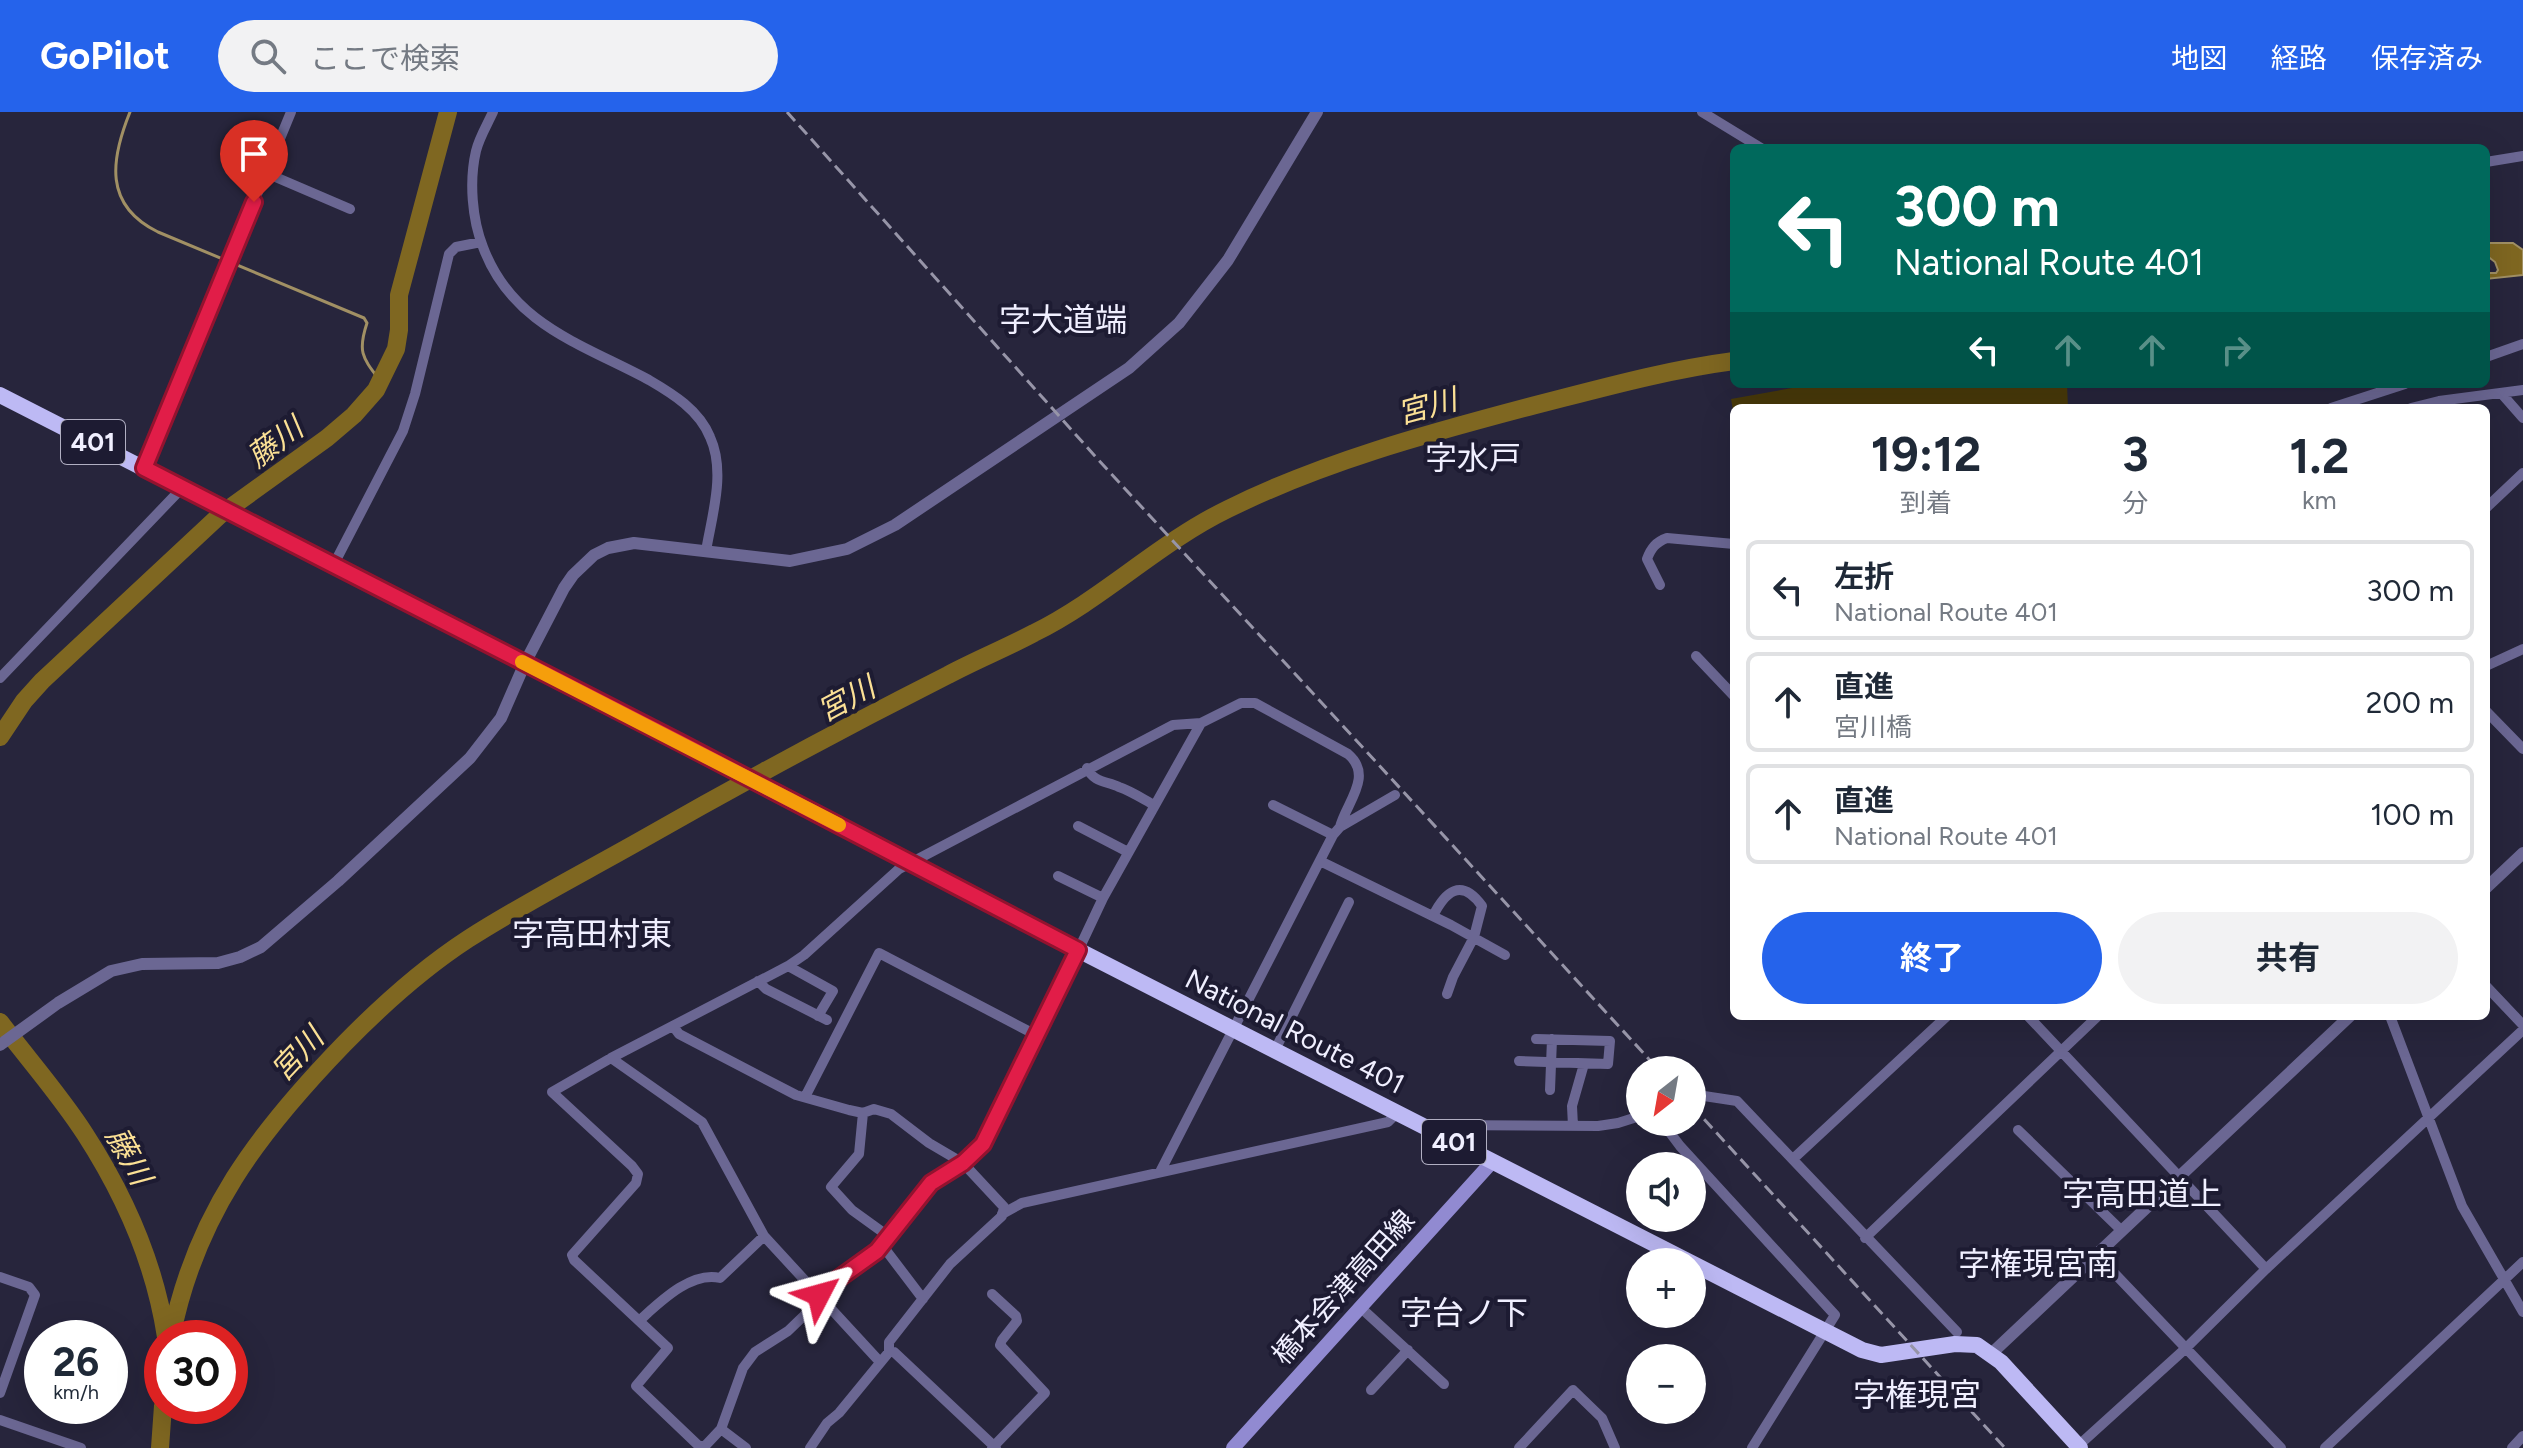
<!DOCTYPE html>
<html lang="ja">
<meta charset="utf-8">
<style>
body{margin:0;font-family:Figtree,"Noto Sans JP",sans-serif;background:#f2f2f3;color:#1f2937;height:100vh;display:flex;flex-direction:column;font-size:30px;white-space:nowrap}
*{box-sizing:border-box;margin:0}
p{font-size:26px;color:#747a83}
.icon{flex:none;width:44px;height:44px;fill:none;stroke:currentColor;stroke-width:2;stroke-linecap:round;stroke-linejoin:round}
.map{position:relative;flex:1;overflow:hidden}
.details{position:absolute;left:1730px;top:292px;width:760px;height:616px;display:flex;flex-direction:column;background:#fff;border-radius:12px;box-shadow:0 8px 32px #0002}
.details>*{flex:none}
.banner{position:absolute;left:1730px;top:32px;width:760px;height:244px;border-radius:12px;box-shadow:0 8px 32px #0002;background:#00695c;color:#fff;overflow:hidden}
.needle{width:52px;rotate:211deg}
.tools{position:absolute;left:1626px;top:944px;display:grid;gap:16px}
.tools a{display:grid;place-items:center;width:80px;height:80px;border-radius:50%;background:#fff;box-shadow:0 8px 32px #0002;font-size:40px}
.speed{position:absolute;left:24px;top:1208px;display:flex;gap:16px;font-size:40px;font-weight:700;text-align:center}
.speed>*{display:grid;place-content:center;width:104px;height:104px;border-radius:50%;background:#fff;box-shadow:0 8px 32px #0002;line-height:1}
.speed small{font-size:20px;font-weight:400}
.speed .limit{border:12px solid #d22;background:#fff;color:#111}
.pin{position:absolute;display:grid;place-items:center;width:68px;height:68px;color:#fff;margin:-82px -34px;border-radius:50% 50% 50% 0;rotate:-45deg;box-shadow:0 0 8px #0007}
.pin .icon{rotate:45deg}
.me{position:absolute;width:88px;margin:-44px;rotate:51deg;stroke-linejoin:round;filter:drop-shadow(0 0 6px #0008)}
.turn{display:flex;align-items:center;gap:28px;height:168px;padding:0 32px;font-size:36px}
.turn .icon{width:104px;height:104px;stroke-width:2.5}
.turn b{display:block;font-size:56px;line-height:68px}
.lanes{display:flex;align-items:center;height:76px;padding:0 32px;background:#0003;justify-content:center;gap:40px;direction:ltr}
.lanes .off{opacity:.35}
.eta{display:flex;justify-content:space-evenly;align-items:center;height:136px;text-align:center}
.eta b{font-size:48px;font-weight:700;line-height:56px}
.button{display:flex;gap:16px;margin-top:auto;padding:16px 32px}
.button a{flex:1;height:92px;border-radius:48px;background:#2563eb;color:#fff;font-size:32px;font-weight:700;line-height:92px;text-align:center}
.button a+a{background:#f2f2f3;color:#1f2937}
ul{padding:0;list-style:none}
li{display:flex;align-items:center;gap:24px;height:100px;margin:0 16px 12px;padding:0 16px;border:4px solid #e0e1e3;border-radius:12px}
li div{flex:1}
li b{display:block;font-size:30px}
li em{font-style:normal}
header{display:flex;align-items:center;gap:48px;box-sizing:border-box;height:112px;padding:0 40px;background:#2563eb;color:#fff}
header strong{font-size:38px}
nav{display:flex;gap:44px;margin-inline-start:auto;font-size:28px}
.search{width:560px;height:72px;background:#f2f2f3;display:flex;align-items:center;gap:20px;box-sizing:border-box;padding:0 28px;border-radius:44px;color:#747a83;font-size:30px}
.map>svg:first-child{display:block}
</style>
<header>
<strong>GoPilot</strong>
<div class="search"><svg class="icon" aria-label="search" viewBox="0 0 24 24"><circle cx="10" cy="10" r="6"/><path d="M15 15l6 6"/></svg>ここで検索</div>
<nav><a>地図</a><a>経路</a><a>保存済み</a></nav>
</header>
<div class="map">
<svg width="2523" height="1336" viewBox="0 0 2523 1336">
<rect width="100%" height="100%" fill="#27253c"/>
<!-- green -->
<path fill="#493a0a" d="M 1814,272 L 2067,272 L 2068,296 L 1734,296 L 1734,304 L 1731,287 Z"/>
<!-- water -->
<path fill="#7f6721" stroke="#a19064" stroke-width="2" d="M 2486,131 L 2513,131 L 2523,138 L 2523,163 L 2486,167 L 2486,161 L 2496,161 L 2498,158 L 2495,150 L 2486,143 Z"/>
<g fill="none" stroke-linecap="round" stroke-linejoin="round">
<!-- stream -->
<path stroke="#a19064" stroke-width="3" d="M 130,0 C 111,47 103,93 158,120 L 364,206 L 367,211 C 357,241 363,246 381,270"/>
<!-- river -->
<path stroke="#7f6721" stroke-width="18" d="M 0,625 L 24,589 L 42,569 L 220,403 L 327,326 L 354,303 L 376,278 L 396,237 L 399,218 L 399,183 L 448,0
M 0,910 C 28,947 60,983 85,1022 C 125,1084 155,1152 166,1225
M 171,1226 C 195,1103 258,1021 343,933 C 381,894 422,857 468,827 C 524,791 585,760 643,727 C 743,670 845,615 948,563 C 976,548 1006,536 1034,521 C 1103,487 1158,431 1228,397 C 1323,350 1426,322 1528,295 C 1595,278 1665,258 1734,249
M 160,1336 L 163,1294"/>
<!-- minor -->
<path stroke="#6b6793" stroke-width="10" d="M 493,0 C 487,13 479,26 476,39 C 469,69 472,107 483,135 C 512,213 582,232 649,268 C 673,282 699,298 710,325 C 726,360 712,403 706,439
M 1702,0 L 1761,36
M 2486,50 L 2523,44
M 266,61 L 350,97
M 2486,245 L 2523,232
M 2501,281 L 2523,306
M 2331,296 L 2405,272
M 2411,296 L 2439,289 L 2523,278
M 144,356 L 291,0
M 2486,396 L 2523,361
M 333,454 L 403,319 L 415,282 L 449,142 L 456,135 L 481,130
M 1660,473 L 1647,447 C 1651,436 1656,430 1667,426 L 1734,432
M 1696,544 L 1734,584
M 2486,554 L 2523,537
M 0,566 L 182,376
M 2486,599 L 2523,637
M 1087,656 C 1094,671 1107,669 1119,675 C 1131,679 1143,687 1154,693
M 1273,693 L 1333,723
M 1078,714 L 1128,740
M 1320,749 L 1451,813 L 1505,843
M 1058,764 L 1103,786
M 1433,804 C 1445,780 1461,765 1482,794 L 1474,825 L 1453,865 L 1447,882
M 788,854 L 833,879 L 818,904
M 758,869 L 766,877 L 827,908
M 2486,874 L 2523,913
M 2028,904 L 2266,1157
M 2390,904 L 2462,1094 L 2523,1200
M 673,914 L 679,922 L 796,983 L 849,998 L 863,1001 L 874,997 L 891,1002 L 929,1031 L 963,1051 L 1004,1095 L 1002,1104 L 950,1152 L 889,1230 L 889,1240
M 1275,938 L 1349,790
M 611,946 L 702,1010 L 764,1124 L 880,1250
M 1519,949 L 1608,952 L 1610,929 L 1536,927
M 1550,978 L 1552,927
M 805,985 L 879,841 L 1038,924
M 1692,986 L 1704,984 L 1737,989 L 1957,1220
M 863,1001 L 859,1042 L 831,1075 L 852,1098 L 888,1124
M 1662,1010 L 1680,1034 L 1835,1203 L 1752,1336
M 1573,1014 L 1572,994 L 1584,952
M 1428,1016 L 1433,1013 L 1598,1014 L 1618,1011 L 1640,1004
M 2018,1018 L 2122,1119
M 1793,1047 L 1947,904
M 1160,1060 L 1333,723 L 1340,715 L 1395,683
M 1002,1102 L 1022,1091 L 1388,1010 L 1397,1001
M 1865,1126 L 2098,904
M 882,1133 L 923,1187
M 2097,1143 L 2281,1336
M 0,1165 L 29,1175 L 35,1183 L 0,1281
M 1360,1195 L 1444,1272
M 640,1208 C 660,1190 691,1159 720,1166 L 764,1124
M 1371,1278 L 1408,1238
M 0,1308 L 81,1336
M 721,1317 L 705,1334 L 699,1334 L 636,1274 L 668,1236 L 574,1148 L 572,1143 L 636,1071 L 638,1062 L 632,1054 L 552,980 L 611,946 L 788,854 L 804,843 L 899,757 L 1173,613 L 1201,611
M 2078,1334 L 2185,1237 L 2266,1157 L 2523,918
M 746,1336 L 721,1317 L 743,1256 L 755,1240 L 788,1219 L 815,1193 L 824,1177 L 877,1139 L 931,1071 L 963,1051 L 983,1032 L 1038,924 L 1103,786 L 1201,611 L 1241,591 L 1255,591 L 1348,642 C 1374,664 1346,691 1340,715
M 810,1336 L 827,1311 L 839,1301 L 889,1240 L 894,1240 L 996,1336
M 992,1336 L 1045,1281 L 1000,1233 L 1002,1228 L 1017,1209 L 1016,1204 L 992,1182
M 1519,1336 L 1573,1278 L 1602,1306 L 1615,1336
M 2325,1336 L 2523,1150
M 2512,1336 L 2523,1324"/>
<!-- tertiary -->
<path stroke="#6b6793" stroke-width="12" d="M 2486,776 L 2523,741
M 0,933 L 58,891 L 111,859 L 142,852 L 218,851 L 240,845 L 261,835 L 338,769 L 470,646 L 501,606 L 525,551 L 564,476 L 573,463 L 594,443 L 608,436 L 634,431 L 790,449 L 847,437 L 895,413 L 1129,256 L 1179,211 L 1228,148 L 1317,0
M 1991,1242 L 2350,904"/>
<!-- secondary -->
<path stroke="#918ad1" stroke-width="14" d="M 1233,1336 L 1492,1050"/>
<!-- trunk -->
<path stroke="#bdb9f4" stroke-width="16" d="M 0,283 L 679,630 L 1078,838 L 1862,1238 L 1881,1243 L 1955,1232 L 1977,1233 L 2001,1250 L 2080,1336"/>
<!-- rail -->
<path stroke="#9795a8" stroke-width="3" stroke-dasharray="12 6" stroke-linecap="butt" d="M 787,0 L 1094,343 L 1659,958
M 1692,994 L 2005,1336"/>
</g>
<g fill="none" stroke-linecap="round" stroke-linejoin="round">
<defs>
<path id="route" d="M 254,90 L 144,356 L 679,630 L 1078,838 L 983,1032 L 963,1051 L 931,1071 L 877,1139 L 824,1177 L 819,1183"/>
</defs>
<!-- route casing -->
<use href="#route" stroke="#92132f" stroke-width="20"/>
<!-- route -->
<use href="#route" stroke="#e11d48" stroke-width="14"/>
<!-- slow -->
<path stroke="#f59e0b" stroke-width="14" d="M 522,550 L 839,713"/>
</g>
<g text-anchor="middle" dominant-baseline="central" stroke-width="8" stroke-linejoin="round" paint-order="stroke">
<!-- shield labels -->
<g fill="#1d1b32" stroke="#b1afc2" stroke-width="2">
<rect x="61" y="308" width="64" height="44" rx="6"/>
<rect x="1422" y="1008" width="64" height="44" rx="6"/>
</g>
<g font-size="26" font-weight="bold" fill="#f0efff">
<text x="93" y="330">401</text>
<text x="1454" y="1030">401</text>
</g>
<!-- street labels -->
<g font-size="28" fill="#f0efff" stroke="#1d1b32">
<text transform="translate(1295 919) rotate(27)">National Route 401</text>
<text transform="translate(1343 1175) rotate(-48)">橋本会津高田線</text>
</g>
<!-- water labels -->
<g font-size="30" font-style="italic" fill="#fbe095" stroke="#1d1b32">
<text transform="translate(1427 294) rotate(-15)">宮川</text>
<text transform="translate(275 330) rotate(-37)">藤川</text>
<text transform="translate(846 587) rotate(-28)">宮川</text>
<text transform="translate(297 942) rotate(-47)">宮川</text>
<text transform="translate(129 1044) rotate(61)">藤川</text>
</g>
<!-- quarter labels -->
<g font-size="32" fill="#f0efff" stroke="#1d1b32">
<text x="1063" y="208">字大道端</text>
<text x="1473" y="346">字水戸</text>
<text x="592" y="822">字高田村東</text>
<text x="2142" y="1082">字高田道上</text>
<text x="2038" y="1152">字権現宮南</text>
<text x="1464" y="1201">字台ノ下</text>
<text x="1917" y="1283">字権現宮</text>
</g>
</g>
</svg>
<div class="tools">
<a><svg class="needle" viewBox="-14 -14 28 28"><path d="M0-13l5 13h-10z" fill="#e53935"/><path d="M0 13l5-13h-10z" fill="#747a83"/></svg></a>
<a><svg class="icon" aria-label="sound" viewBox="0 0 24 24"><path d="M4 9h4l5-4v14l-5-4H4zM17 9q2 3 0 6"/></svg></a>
<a>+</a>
<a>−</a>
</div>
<div class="speed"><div>26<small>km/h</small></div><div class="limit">30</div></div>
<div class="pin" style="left:254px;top:90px;background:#d93025"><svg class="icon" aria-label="arrive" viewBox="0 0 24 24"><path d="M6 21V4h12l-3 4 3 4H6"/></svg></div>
<svg class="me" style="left:819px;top:1183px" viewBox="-20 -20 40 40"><path d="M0-17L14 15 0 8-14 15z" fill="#e11d48" stroke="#fff" stroke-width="4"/></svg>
<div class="banner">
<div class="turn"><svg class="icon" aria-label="left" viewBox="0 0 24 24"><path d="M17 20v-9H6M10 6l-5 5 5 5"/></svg><div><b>300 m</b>National Route 401</div></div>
<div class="lanes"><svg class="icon" aria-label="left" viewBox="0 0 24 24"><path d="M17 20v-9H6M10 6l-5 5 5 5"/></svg><svg class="icon off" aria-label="ahead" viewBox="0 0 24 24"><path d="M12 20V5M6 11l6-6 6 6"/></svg><svg class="icon off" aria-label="ahead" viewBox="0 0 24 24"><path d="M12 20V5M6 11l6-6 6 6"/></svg><svg class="icon off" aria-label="right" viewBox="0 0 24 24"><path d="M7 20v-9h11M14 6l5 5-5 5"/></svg></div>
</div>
<section class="details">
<div class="eta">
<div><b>19:12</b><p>到着</p></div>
<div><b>3</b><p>分</p></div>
<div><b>1.2</b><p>km</p></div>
</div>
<ul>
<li><svg class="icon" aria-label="left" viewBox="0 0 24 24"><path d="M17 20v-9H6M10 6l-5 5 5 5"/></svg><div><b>左折</b><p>National Route 401</p></div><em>300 m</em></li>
<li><svg class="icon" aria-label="ahead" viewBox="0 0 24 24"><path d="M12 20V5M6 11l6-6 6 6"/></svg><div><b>直進</b><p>宮川橋</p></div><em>200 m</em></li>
<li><svg class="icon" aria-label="ahead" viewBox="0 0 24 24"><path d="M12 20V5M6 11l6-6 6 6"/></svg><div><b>直進</b><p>National Route 401</p></div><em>100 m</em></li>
</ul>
<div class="button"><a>終了</a><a>共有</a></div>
</section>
</div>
